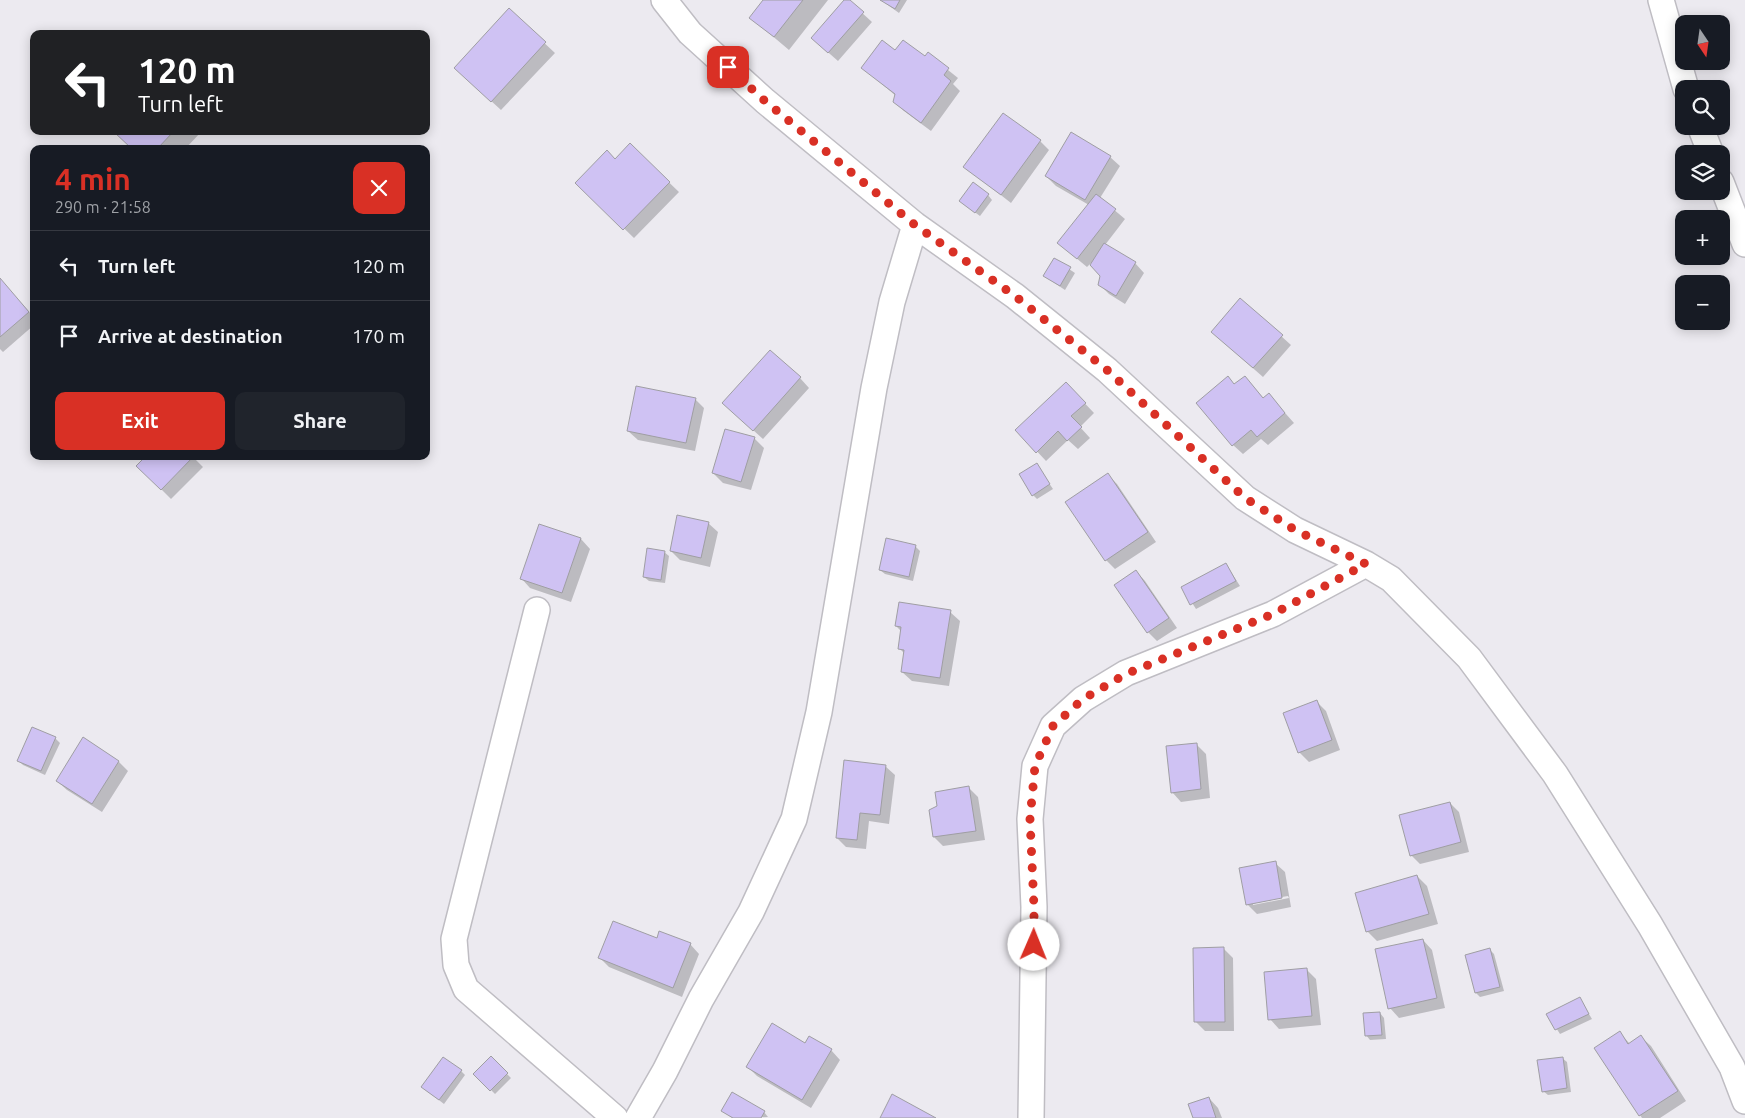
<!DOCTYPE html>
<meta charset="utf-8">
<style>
body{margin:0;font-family:Ubuntu,sans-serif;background:#20242c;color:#f1f3f6;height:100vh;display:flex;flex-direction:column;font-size:19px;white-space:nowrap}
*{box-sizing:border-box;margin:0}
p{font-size:16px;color:#9ea1a6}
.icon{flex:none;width:28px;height:28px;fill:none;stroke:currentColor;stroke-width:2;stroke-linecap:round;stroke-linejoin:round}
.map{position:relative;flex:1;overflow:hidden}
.panel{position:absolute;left:30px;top:145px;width:400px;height:315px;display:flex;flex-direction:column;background:#171b24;border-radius:10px;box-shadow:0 2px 12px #0003}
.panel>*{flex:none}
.banner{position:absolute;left:30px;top:30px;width:400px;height:105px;border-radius:10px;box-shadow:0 2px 12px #0003;background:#202124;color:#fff;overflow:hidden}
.needle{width:32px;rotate:167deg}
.tools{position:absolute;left:1675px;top:15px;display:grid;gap:10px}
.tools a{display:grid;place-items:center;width:55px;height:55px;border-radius:10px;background:#171b24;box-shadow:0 2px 12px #0003;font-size:25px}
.pin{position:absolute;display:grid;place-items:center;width:42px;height:42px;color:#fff;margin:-21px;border-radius:10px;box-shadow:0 2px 8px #0006}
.me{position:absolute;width:55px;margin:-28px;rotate:1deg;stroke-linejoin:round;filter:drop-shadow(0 0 4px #0008)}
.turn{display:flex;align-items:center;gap:18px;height:105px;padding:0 25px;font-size:22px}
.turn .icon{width:65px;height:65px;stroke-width:2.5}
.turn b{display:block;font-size:35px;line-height:42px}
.round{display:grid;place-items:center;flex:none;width:52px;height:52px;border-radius:10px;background:#20242c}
.headline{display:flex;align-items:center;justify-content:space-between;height:85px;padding:0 25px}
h1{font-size:30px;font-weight:600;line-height:38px;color:#d93025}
.button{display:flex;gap:10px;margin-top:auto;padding:10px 25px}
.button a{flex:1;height:58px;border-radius:10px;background:#d93025;color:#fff;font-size:20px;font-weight:600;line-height:58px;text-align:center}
.button a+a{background:#20242c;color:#f1f3f6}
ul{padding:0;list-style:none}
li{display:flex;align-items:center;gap:15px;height:70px;padding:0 25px;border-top:1px solid #363941}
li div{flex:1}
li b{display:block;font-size:19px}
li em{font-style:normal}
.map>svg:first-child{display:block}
</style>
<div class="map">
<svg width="1745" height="1118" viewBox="0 0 1745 1118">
<rect width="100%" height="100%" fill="#eceaf0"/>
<!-- shadow -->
<path fill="#0003" fill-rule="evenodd" d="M 765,0 L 828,0 L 789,50 L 751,18 Z
M 845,0 L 848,0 L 872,22 L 838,61 L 822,47 Z
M 881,0 L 907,0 L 899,13 Z
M 509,10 L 555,53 L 501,110 L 465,77 Z
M 928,54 L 958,78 L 953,84 L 960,91 L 931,131 L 904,111 L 894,102 L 896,96 L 863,68 L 925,58 Z
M 115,131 L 202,131 L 185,149 L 133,149 Z
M 1040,141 L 1049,150 L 1011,203 L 965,167 Z
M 630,145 L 679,192 L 634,238 L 577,183 L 616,160 Z
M 1110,157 L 1120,166 L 1100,198 L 1125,219 L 1105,245 L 1135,263 L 1144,273 L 1125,304 L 1109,294 L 1099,284 L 1102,276 L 1095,259 L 1087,267 L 1058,243 L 1089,205 L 1056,186 L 1046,176 Z
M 988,195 L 992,200 L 980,216 L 965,205 Z
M 1054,259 L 1075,273 L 1065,290 L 1044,276 Z
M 0,280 L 34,317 L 34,325 L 3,352 L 0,349 Z
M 1241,300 L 1291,345 L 1263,377 L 1222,341 Z
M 1245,377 L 1264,399 L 1269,395 L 1294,423 L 1268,445 L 1261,439 L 1243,454 L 1233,445 L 1228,378 L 1235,385 Z
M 800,378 L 809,388 L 763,439 L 733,412 Z
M 1075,393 L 1094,413 L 1080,427 L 1090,438 L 1078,449 L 1068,440 L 1046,461 L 1017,430 Z
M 695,399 L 704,408 L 695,451 L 638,440 L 628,431 Z
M 754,438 L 764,448 L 751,490 L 723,483 L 713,473 Z
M 192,456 L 203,467 L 171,499 L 138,466 Z
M 1036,464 L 1053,489 L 1037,499 L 1033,495 Z
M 1108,475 L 1117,484 L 1156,542 L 1115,569 L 1106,560 Z
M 708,523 L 718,532 L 710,567 L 680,560 L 671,551 Z
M 540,525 L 581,539 L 590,549 L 571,602 L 530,588 L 521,578 Z
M 915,546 L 920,551 L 913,581 L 885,574 L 880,570 Z
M 664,552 L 669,556 L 665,583 L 649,581 L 644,577 Z
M 1226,564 L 1240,586 L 1196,609 L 1182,587 Z
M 1136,571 L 1145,581 L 1177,628 L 1157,641 L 1148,632 Z
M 950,612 L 960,621 L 949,686 L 912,681 L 902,672 L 905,654 L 900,649 L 902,632 L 896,626 Z
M 1317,702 L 1326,711 L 1340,750 L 1309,762 L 1299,752 Z
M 55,738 L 60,743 L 45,775 L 23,765 L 19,761 Z
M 83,739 L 119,762 L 128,771 L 102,812 L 67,790 L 57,781 Z
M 1196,744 L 1206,754 L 1210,798 L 1181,802 L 1172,792 Z
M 885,766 L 895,775 L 889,824 L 869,821 L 866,849 L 846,847 L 837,838 Z
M 969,788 L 978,797 L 985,840 L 943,846 L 934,837 Z
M 1450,803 L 1459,812 L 1469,852 L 1420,864 L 1411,855 Z
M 1275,863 L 1285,872 L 1291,907 L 1257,914 L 1247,904 ZM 1288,896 L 1289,898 L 1253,905 L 1253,902 Z
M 1417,876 L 1427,886 L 1438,924 L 1377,941 L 1367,931 Z
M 657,940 L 690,944 L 699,954 L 682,997 L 609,967 L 600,958 Z
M 1423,940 L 1432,950 L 1445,1008 L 1399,1018 L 1390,1008 Z
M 1223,948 L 1233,958 L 1234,1031 L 1205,1031 L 1196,1022 Z
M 1490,950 L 1494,954 L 1504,991 L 1480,997 L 1476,993 Z
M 1306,969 L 1316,979 L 1321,1025 L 1279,1029 L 1270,1019 Z
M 1580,999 L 1592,1019 L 1560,1034 L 1548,1015 Z
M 1380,1013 L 1384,1018 L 1386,1039 L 1370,1040 L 1366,1035 Z
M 1620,1033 L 1630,1044 L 1641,1037 L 1651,1046 L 1686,1101 L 1660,1118 L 1642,1118 L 1640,1115 Z
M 831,1050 L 840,1060 L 811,1108 L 757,1076 L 747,1066 Z
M 491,1058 L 511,1078 L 495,1094 L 475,1074 Z
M 1562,1058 L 1567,1062 L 1571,1092 L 1548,1095 L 1543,1091 Z
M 461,1071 L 465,1075 L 444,1104 L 427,1091 Z
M 1209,1098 L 1218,1108 L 1222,1118 L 1195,1118 Z
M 722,1111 L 764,1112 L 768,1117 L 732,1118 Z"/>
<!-- building -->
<path fill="#cfc2f3" stroke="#9f9ea3" d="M 763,0 L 803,0 L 774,37 L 749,18 Z
M 844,0 L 850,0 L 864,12 L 828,53 L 811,38 Z
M 880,0 L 900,0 L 895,9 Z
M 509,8 L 546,42 L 491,102 L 454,68 Z
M 882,40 L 895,50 L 903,40 L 925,56 L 928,52 L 949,68 L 944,75 L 951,81 L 921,123 L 893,102 L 895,94 L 861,68 Z
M 1003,113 L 1041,140 L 1001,195 L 963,167 Z
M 113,131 L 174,131 L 157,149 L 132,149 Z
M 1071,132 L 1111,156 L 1085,200 L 1045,176 Z
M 630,143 L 670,182 L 623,230 L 575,183 L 607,150 L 615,159 Z
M 973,182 L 989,194 L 975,213 L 959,201 Z
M 1096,194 L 1116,209 L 1077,259 L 1057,243 Z
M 1104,243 L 1136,262 L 1116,296 L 1098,285 L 1100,276 L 1090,265 Z
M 1054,258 L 1071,267 L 1060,286 L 1043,276 Z
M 0,278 L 29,312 L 0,337 Z
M 1240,298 L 1283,335 L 1253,368 L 1211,332 Z
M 770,350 L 801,377 L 753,431 L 722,403 Z
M 1228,376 L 1234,384 L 1245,376 L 1263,398 L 1269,393 L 1285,413 L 1257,437 L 1251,430 L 1232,446 L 1196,403 Z
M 1066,382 L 1086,403 L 1071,416 L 1082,427 L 1067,441 L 1058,431 L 1036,453 L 1015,430 Z
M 636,386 L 696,398 L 686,443 L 627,431 Z
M 725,429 L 755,437 L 741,482 L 712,473 Z
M 146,456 L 194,456 L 161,490 L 136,466 Z
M 1037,463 L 1050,484 L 1032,496 L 1019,474 Z
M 1108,473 L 1148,532 L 1105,561 L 1065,502 Z
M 677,515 L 709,522 L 701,558 L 670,551 Z
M 539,524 L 581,538 L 562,593 L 520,579 Z
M 886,538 L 916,545 L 909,577 L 879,570 Z
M 647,548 L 665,551 L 661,580 L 643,577 Z
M 1226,563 L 1236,581 L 1190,605 L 1181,587 Z
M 1136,570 L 1169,618 L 1147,633 L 1114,585 Z
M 899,602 L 951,610 L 940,678 L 901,672 L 904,650 L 898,649 L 901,627 L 895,626 Z
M 1317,700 L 1332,740 L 1298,753 L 1283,713 Z
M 32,727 L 56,737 L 41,771 L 17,761 Z
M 83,737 L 119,761 L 92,804 L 56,781 Z
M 1197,743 L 1201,789 L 1171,793 L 1166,746 Z
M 844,760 L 886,765 L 880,815 L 860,813 L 857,840 L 836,838 Z
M 969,786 L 976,831 L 933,837 L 929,810 L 937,806 L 935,792 Z
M 1450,802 L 1461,842 L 1410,856 L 1399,815 Z
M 1276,861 L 1282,898 L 1246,905 L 1239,868 Z
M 1417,875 L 1429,914 L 1366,932 L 1355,893 Z
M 613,921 L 657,938 L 659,931 L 691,943 L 673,988 L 598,958 Z
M 1423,939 L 1437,998 L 1388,1009 L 1375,949 Z
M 1224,947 L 1225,1022 L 1194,1022 L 1193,948 Z
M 1490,948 L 1500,987 L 1475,993 L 1465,955 Z
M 1307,968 L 1312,1016 L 1268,1020 L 1264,972 Z
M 1580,997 L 1589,1014 L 1555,1030 L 1546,1014 Z
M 1380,1012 L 1382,1035 L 1365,1036 L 1363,1013 Z
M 772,1023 L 805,1043 L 809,1036 L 832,1049 L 802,1100 L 746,1067 Z
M 1620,1031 L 1628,1044 L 1641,1035 L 1678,1091 L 1639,1116 L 1594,1048 Z
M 491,1056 L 508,1073 L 490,1091 L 473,1074 Z
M 443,1057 L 462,1070 L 439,1100 L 421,1087 Z
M 1563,1057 L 1567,1088 L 1542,1092 L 1537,1060 Z
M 732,1092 L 765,1111 L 761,1118 L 733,1118 L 721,1111 Z
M 892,1094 L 936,1118 L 880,1118 Z
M 1209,1097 L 1216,1118 L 1193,1118 L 1188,1104 Z"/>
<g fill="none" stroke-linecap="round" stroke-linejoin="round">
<defs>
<path id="street" d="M 664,0 L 690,33 L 765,101 L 915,225 L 1015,296 L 1107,370 L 1245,498 L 1295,530 L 1366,564 L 1391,579 L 1469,658 L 1555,774 L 1650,925 L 1732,1067 L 1745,1101
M 1661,0 L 1686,89
M 1700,126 L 1711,154
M 1721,182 L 1745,244
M 537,610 L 454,939 L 456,965 L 466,989 L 615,1118
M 638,1118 L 665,1071 L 701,999 L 751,912 L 794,819 L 819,712 L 874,388 L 892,302 L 915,225
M 1031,1118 L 1034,907 L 1030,819 L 1035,766 L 1053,726 L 1083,699 L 1126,673 L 1273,614 L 1366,564"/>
</defs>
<!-- street casing -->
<use href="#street" stroke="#bfbdc3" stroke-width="28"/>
<!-- street -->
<use href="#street" stroke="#fff" stroke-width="25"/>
</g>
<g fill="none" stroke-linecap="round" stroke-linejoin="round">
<!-- route -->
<path stroke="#d93025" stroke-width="9" stroke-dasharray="0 16.2" d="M 728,67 L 765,101 L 915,225 L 1015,296 L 1107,370 L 1245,498 L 1295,530 L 1366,564 L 1273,614 L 1126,674 L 1083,699 L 1053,726 L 1035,766 L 1030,819 L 1034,907 L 1034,945"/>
</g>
</svg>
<div class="tools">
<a><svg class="needle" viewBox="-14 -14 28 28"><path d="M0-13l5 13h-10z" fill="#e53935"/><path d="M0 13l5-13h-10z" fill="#9ea1a6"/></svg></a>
<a><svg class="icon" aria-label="search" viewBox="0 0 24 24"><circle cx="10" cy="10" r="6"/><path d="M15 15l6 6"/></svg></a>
<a><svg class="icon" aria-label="layers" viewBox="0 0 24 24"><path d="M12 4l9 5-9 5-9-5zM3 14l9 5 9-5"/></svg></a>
<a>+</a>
<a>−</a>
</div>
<div class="pin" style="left:728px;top:67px;background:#d93025"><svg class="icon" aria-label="arrive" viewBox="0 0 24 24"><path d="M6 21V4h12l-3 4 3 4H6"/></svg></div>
<svg class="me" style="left:1034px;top:945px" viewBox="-20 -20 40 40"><circle r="19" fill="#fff"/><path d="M0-13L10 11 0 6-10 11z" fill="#d93025"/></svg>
<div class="banner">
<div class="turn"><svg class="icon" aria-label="left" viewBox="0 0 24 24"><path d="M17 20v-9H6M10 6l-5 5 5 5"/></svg><div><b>120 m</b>Turn left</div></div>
</div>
<section class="panel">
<div class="headline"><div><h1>4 min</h1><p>290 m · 21:58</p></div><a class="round" style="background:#d93025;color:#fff"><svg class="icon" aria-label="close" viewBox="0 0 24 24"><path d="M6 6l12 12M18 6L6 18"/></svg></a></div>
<ul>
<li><svg class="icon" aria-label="left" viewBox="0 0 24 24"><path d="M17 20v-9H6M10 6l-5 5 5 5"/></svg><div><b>Turn left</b></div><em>120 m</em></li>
<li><svg class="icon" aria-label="arrive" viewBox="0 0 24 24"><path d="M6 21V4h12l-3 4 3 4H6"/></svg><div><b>Arrive at destination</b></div><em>170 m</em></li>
</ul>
<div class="button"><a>Exit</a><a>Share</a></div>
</section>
</div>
